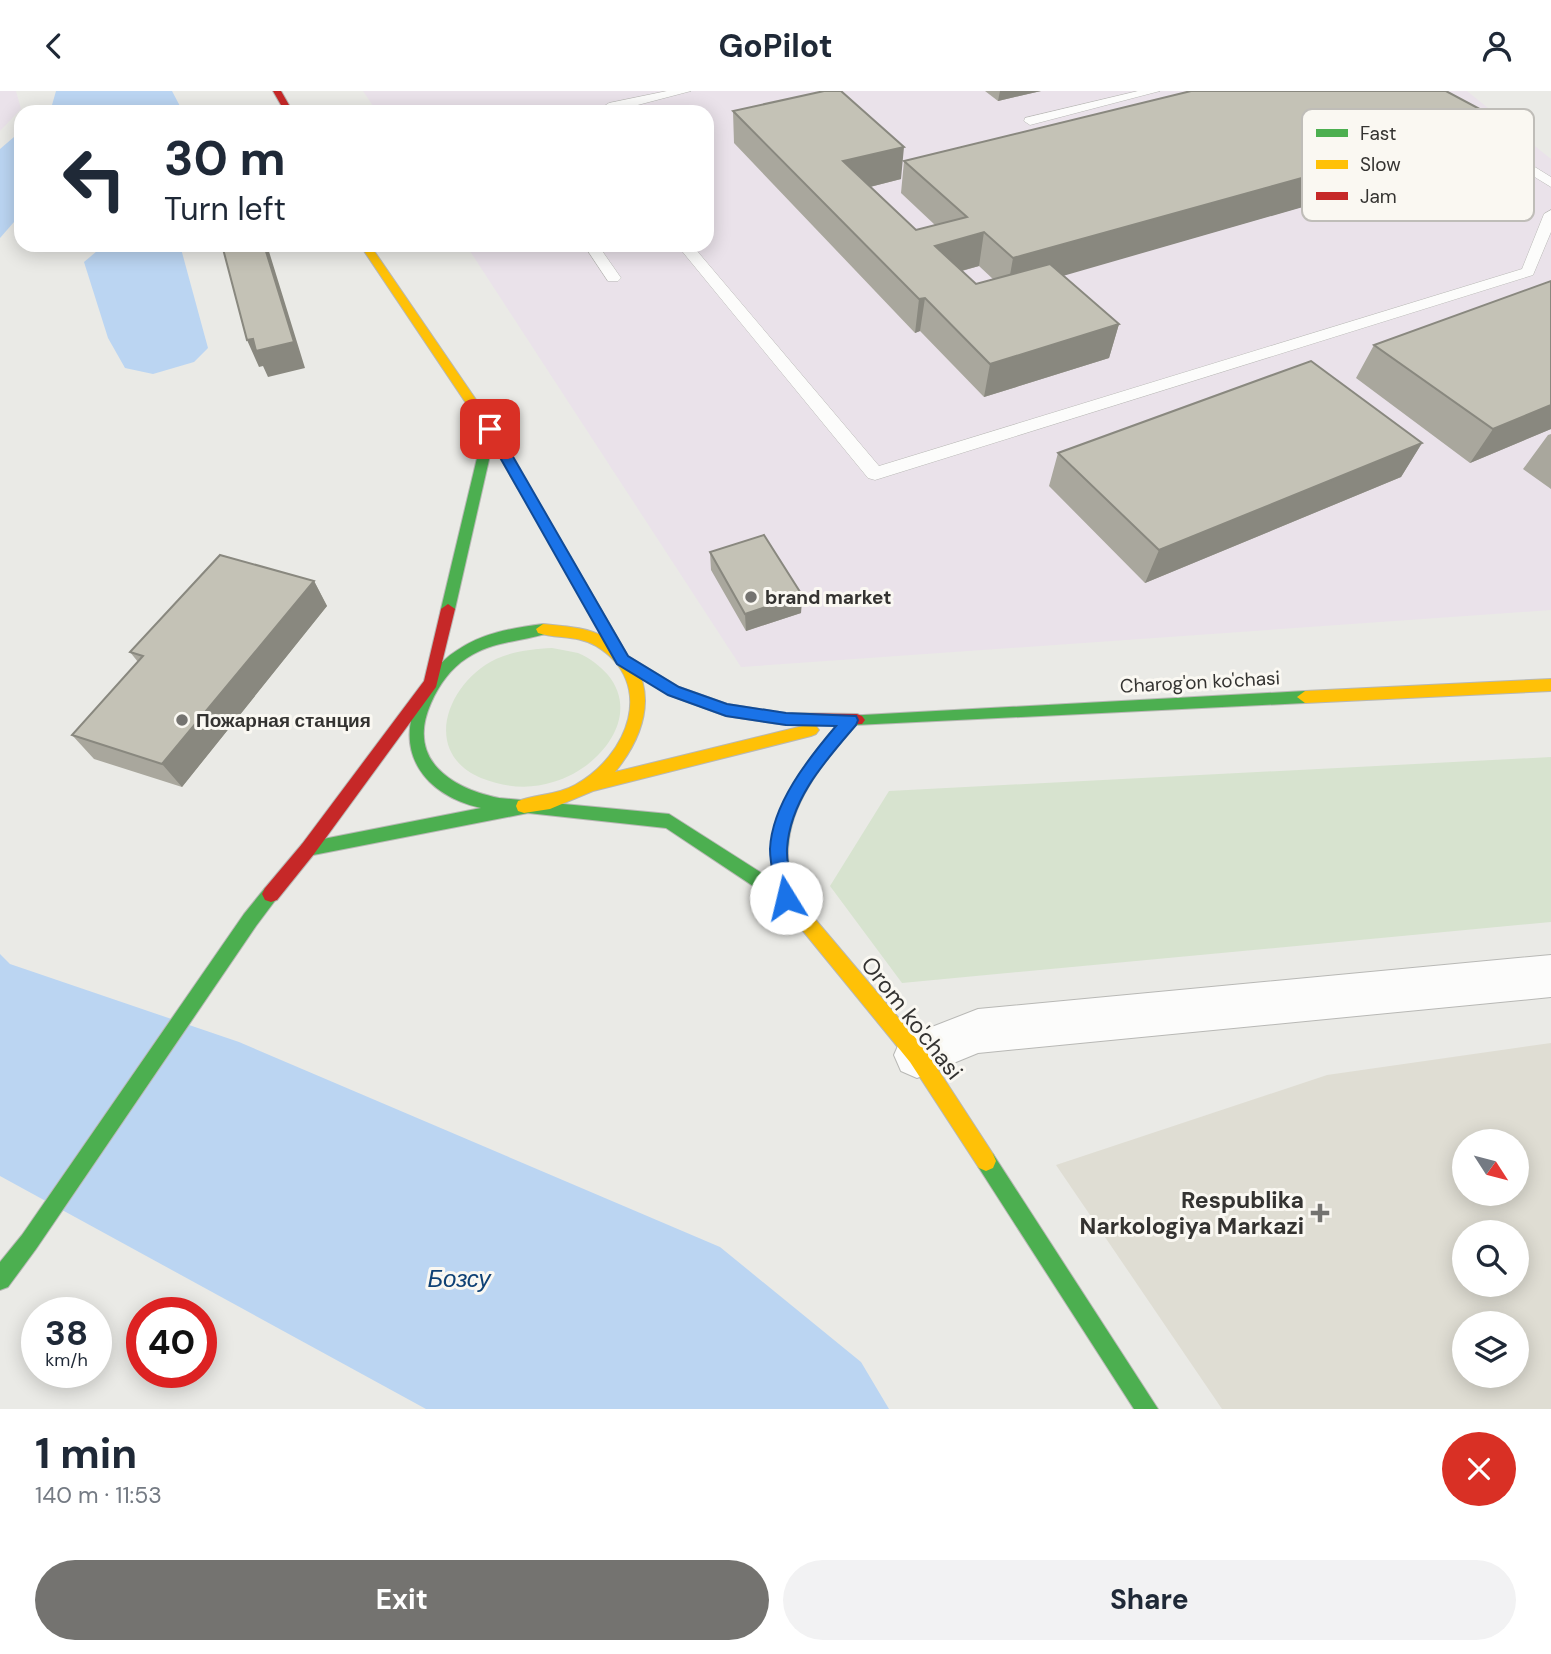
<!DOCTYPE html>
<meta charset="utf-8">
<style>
body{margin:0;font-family:"DM Sans",sans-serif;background:#f2f2f3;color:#1f2937;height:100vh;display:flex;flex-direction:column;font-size:26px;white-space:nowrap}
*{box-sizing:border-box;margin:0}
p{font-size:23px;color:#747a83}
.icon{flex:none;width:38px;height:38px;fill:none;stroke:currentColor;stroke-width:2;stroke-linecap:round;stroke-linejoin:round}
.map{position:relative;height:1318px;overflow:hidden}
.panel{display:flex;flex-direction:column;background:#fff;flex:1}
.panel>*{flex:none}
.top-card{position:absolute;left:14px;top:14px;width:700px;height:147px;border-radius:21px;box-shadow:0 4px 18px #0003;background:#fff;color:#1f2937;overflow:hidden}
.needle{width:46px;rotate:126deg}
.controls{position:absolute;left:1452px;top:1038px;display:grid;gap:14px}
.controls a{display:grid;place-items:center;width:77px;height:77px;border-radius:50%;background:#fff;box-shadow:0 4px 18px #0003;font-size:35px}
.speed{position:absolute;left:21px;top:1206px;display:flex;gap:14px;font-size:35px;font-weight:700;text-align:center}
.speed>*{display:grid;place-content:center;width:91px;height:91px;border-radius:50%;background:#fff;box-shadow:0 4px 18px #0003;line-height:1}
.speed small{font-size:18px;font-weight:400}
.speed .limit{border:10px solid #d22;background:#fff;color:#111}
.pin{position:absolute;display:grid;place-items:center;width:60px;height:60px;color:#fff;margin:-30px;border-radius:14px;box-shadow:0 4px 10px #0006}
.me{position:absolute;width:77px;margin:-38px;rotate:351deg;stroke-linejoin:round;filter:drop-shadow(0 0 5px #0008)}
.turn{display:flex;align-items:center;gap:24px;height:147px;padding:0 35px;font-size:32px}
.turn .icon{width:91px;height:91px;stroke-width:2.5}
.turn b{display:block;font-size:49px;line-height:60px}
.round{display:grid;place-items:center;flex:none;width:74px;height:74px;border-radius:37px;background:#f2f2f3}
.head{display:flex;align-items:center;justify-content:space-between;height:119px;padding:0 35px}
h1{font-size:42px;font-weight:700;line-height:52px}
.action{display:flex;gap:14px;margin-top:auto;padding:14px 35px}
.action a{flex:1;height:80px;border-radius:42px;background:#747370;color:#fff;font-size:28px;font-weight:700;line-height:80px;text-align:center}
.action a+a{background:#f2f2f3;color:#1f2937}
header{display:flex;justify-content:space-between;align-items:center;height:91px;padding:0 35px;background:#fff;font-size:32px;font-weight:700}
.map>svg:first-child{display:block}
</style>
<header><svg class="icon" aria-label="back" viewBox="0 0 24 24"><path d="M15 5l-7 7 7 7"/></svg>GoPilot<svg class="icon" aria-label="person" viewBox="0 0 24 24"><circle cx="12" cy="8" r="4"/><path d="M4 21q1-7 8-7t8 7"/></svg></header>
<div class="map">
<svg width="1551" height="1318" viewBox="0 0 1551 1318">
<rect width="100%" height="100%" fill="#eaeae6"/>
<!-- built -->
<path fill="#dfddd3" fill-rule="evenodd" d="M 1551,952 L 1551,1318 L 1222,1318 L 1056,1074 L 1327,984 ZM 1465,1050 L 1517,1050 L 1517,1102 L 1465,1102 ZM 1465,1141 L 1517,1141 L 1517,1194 L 1465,1194 ZM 1465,1232 L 1517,1232 L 1517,1284 L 1465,1284 Z"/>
<!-- industrial -->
<path fill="#eae2ea" d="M 0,0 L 16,0 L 21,18 L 0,40 Z
M 363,0 L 1467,0 L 1551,68 L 1551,519 L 741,576 L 466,154 L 707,154 L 707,21 L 377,21 Z"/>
<!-- green -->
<path fill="#d7e3cf" d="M 552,557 C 561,559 570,560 578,562 C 590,567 600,575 608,584 C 643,627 597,679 553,691 C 529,699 504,696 481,687 C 420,661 448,591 496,568 C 514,560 533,558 552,557 Z
M 1551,666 L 1551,831 L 902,892 L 830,795 L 889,700 Z"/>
<!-- water -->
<path fill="#bbd5f2" d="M 56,0 L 172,0 L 182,19 L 44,21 L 52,14 Z
M 21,40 L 21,123 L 0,147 L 0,58 Z
M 120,154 L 180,154 L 208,257 L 194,271 L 153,283 L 125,277 L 108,247 L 84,171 L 97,160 Z
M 0,863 L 10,873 L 239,951 L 720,1156 L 861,1271 L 889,1318 L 426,1318 L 0,1085 Z"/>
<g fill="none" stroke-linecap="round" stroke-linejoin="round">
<defs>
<path id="lane" d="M 667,0 L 691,0 L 611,21 L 595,21 L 609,12 Z
M 1138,0 L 1160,0 L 1030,34 L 1024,30 L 1025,27 Z
M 1465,33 L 1551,86 L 1551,96 L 1460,40 L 1458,37 Z
M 1551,119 L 1551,141 L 1533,184 L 875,389 L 868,387 L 677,154 L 692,154 L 879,375 L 1522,178 L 1544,123 Z
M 584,154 L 598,154 L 621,187 L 618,190 L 608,190 Z"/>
<path id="street" d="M 1551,864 L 1551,906 L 978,962 L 917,987 L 901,980 L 894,964 L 901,948 L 978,918 Z"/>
<path id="fast" d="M 490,334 L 496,338 L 455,518 L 448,523 L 441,518 L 484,338 Z
M 543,533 L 550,538 L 548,542 C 520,551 493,550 467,567 C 450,578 439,594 431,612 C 406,668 450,697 499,707 L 669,723 L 774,790 C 761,724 804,672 845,625 L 1305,600 L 1313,606 L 1305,612 L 855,634 C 820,676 778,724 790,783 C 791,789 792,799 794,804 C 800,815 813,822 818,834 L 815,840 L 809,842 L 803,840 L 780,813 L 666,737 L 528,722 L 308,765 L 302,763 L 300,758 L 302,753 L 308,751 L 481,717 C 424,704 393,661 419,606 C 427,587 439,571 456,560 C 482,542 512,537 543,533 Z
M 271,795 L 277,797 L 280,803 L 256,835 L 36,1158 L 8,1196 L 0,1199 L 0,1171 L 22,1144 L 244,823 L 265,797 Z
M 986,1060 L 993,1063 L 1158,1318 L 1134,1318 L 979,1077 L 976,1070 L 979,1063 Z"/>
<path id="slow" d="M 360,154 L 370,154 L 494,335 L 529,395 L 528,398 L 518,398 L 484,339 Z
M 543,533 C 563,535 588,536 606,547 C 662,581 651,637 615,681 L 811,633 L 816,635 L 819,639 L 816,643 L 811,645 L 593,700 L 550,718 L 524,722 L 518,720 L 516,715 L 518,710 C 537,703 557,704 575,694 C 628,665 657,592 596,555 C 578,544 557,548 538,542 L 536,538 Z
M 1551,588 L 1551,600 L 1305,612 L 1297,606 L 1305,600 Z
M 809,826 L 815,828 L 924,957 L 993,1063 L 996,1070 L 993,1077 L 986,1080 L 979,1077 L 910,971 L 803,840 L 800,834 L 803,828 Z"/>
<path id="jam" d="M 273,0 L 281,0 L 293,21 L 285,21 Z
M 523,391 L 529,395 L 628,565 L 679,596 L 727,613 L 786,622 L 857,623 L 862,625 L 865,629 L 862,633 L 786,634 L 726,625 L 669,604 L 618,573 L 517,395 Z
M 448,513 L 455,518 L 436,596 L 314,763 L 277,809 L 271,811 L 265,809 L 262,803 L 265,797 L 302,753 L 424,590 L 441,518 Z"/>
</defs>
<!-- lane casing -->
<use href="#lane" stroke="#b8b8b5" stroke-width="1"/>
<!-- street casing -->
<use href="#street" stroke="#b8b8b5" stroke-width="2"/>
<!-- fast casing -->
<use href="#fast" stroke="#b8b8b5" stroke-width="2"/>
<!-- slow casing -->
<use href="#slow" stroke="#b8b8b5" stroke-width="2"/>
<!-- jam casing -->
<use href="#jam" stroke="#b8b8b5" stroke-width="2"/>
<!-- lane -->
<use href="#lane" fill="#fcfcfb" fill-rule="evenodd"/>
<!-- street -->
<use href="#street" fill="#fcfcfb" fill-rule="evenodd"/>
<!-- fast -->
<use href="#fast" fill="#4caf50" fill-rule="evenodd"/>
<!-- slow -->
<use href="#slow" fill="#ffc107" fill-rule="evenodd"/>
<!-- jam -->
<use href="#jam" fill="#c62828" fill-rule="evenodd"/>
</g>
<!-- wall -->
<path fill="#a9a79d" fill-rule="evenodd" d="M 985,0 L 1041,0 L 998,10 Z
M 733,20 L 901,88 L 870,96 L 916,139 L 935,134 L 901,102 L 904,70 L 1487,63 L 1063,184 L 1119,233 L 1109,267 L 984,306 L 920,240 L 915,242 L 734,52 ZM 979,175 L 994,189 L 976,193 L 962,180 Z
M 1374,254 L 1551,338 L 1470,372 L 1356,287 Z
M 1551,343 L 1551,398 L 1523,378 L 1548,344 Z
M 1422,352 L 1401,386 L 1145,492 L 1049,395 L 1058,362 Z
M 710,461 L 802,504 L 801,522 L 746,540 L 711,479 Z
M 314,490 L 327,515 L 182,696 L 94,668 L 72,644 L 138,571 L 130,561 Z"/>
<!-- shaded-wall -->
<path fill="#89887f" d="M 1000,0 L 1041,0 L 998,10 Z
M 1504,31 L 1487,63 L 1007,201 L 1013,167 Z
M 904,56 L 901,88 L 842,103 L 843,70 Z
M 984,141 L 979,175 L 931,188 L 935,155 Z
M 264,154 L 267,154 L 305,277 L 268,286 L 263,275 L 259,276 L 247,249 Z
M 925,207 L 920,240 L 915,242 L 919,208 Z
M 1119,233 L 1109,267 L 984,306 L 990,273 Z
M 1551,314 L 1551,338 L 1470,372 L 1493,338 Z
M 1422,352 L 1401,386 L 1145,492 L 1159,459 Z
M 314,490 L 327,515 L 182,696 L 162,673 Z
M 802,504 L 801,522 L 746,540 L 745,523 Z"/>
<!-- building -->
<path fill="#c4c2b6" stroke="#89887f" stroke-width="2" d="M 824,0 L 841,0 L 904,56 L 843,70 L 916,139 L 967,126 L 904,70 L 1191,0 L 1446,0 L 1504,31 L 1013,167 L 984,141 L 935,155 L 976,193 L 1050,173 L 1119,233 L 990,273 L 925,207 L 919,208 L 733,20 Z
M 222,154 L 264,154 L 294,251 L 256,260 L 253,248 L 247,249 Z
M 1551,190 L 1551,314 L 1493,338 L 1374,254 Z
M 1311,270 L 1422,352 L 1159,459 L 1058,362 Z
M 764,444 L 802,504 L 745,523 L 710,461 Z
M 220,464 L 314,490 L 162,673 L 72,644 L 143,565 L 130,561 Z"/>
<!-- route -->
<path fill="#1a73e8" stroke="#114b97" stroke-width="2" d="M 490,334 L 497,338 L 628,565 L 679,596 L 727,613 L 786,622 L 856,625 L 858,629 L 856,634 C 826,669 790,708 787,758 C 786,773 792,792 795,807 L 792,813 L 786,815 L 780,813 L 777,807 C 775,792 770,774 770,758 C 772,713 808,668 836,635 L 786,634 L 726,625 L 668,604 L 617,573 L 484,338 Z"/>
<!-- markers -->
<g fill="#747370" stroke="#faf8f2" stroke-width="2.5">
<circle cx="751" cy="506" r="7"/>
<circle cx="182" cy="629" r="7"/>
<path d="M1316.5 1111.5h7v7h7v7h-7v7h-7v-7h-7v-7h7z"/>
</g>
<g text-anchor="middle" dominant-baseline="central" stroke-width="6" stroke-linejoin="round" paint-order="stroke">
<!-- poi labels -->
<g font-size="19" font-weight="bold" fill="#343331" stroke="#faf8f2" text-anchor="start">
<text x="765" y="506">brand market</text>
<text x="196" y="629">Пожарная станция</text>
</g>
<!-- street labels -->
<g font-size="19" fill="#343331" stroke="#faf8f2">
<text transform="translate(1200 591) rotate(-3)">Charog'on ko'chasi</text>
</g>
<!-- near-street labels -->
<g font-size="23" fill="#343331" stroke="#faf8f2">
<text transform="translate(912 927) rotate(52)">Orom ko'chasi</text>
</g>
<!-- near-poi labels -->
<g font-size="23" font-weight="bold" fill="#343331" stroke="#faf8f2" text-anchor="end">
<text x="1304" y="1109">Respublika<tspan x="1304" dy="26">Narkologiya Markazi</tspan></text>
</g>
<!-- near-water labels -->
<g font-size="24" font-style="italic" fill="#0e4175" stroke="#faf8f2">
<text x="459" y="1187">Бозсу</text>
</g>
</g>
<!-- legend -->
<rect x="1302" y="18" width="232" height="112" rx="10" fill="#faf8f2" stroke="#bfbdb8" stroke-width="2"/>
<rect x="1316" y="38" width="32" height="8" fill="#4caf50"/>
<rect x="1316" y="69" width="32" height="9" fill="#ffc107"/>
<rect x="1316" y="101" width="32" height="8" fill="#c62828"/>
<g font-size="19" fill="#343331">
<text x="1360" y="49">Fast</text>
<text x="1360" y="80">Slow</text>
<text x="1360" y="112">Jam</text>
</g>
</svg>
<div class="controls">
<a><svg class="needle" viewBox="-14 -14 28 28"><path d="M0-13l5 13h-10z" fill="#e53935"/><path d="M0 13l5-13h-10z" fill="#747a83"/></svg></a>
<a><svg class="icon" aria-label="search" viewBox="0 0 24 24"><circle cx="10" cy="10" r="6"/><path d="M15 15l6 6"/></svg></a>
<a><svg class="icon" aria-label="layers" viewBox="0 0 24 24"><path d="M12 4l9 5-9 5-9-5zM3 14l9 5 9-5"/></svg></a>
</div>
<div class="speed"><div>38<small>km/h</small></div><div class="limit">40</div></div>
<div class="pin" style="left:490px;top:338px;background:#d93025"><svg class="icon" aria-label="arrive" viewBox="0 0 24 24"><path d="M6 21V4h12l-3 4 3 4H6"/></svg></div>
<svg class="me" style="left:786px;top:807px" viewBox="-20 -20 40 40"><circle r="19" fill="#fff"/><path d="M0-13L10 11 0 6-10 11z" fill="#1a73e8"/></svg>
<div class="top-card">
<div class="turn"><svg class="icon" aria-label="left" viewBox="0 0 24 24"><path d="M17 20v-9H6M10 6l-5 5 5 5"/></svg><div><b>30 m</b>Turn left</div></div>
</div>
</div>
<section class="panel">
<div class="head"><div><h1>1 min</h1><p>140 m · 11:53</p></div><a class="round" style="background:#d93025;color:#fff"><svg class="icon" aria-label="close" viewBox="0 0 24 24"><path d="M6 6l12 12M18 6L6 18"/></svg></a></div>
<div class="action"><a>Exit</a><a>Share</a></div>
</section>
